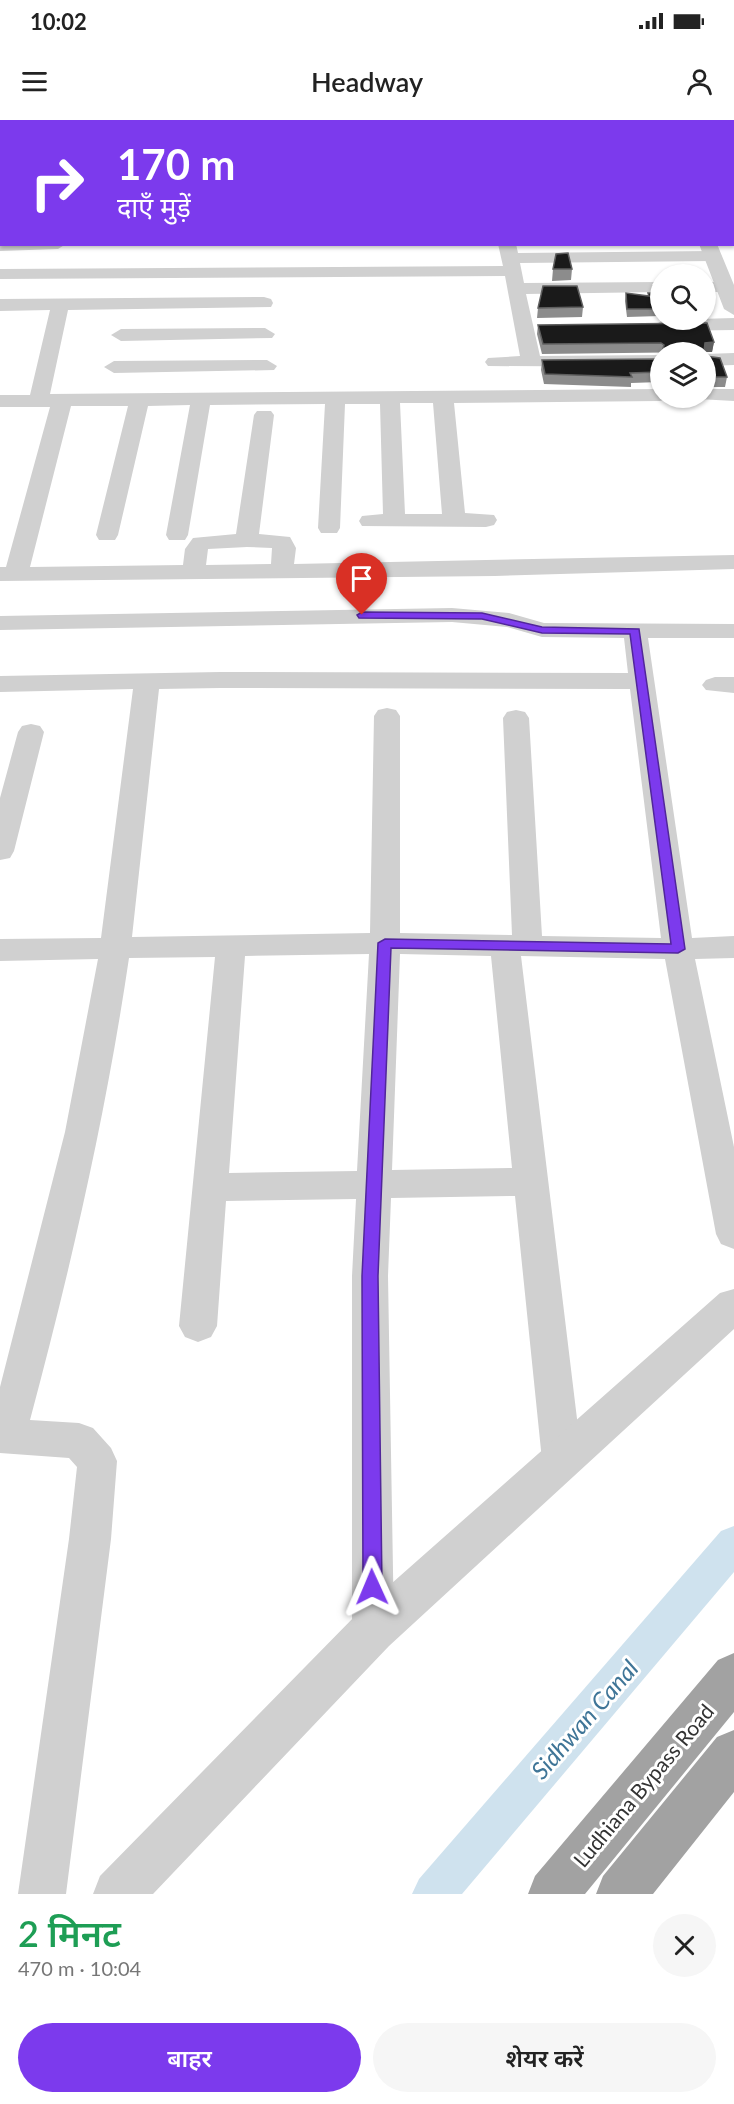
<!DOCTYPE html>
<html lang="hi">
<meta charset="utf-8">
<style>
body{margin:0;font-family:Lato,"Noto Sans Devanagari",sans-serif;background:#f6f6f6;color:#222;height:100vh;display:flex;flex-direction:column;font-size:22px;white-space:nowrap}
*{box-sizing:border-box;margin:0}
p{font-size:20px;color:#767676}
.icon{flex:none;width:33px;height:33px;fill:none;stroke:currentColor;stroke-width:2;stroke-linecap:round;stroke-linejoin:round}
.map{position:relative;height:1774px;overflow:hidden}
.panel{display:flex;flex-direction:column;background:#fff;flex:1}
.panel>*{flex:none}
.top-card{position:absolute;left:0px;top:0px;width:735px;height:126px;box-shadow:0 2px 4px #0004;background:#7c3aed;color:#fff;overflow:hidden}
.buttons{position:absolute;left:650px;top:144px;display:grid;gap:12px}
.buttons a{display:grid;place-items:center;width:66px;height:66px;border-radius:50%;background:#fff;box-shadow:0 2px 4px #0004;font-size:30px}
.pin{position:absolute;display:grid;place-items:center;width:51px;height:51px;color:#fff;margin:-62px -26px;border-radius:50% 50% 50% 0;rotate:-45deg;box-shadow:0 0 6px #0007}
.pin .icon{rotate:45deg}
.me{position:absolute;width:66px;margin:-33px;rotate:359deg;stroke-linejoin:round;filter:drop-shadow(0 0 4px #0008)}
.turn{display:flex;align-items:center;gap:21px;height:126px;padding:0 18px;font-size:27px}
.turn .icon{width:78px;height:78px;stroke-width:2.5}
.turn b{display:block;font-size:42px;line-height:51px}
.round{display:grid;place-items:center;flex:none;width:63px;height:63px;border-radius:32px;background:#f6f6f6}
.head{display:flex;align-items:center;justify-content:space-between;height:102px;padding:0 18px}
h1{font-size:36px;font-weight:600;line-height:45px;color:#1e9e55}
.primary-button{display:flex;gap:12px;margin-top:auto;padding:12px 18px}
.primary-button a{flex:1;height:69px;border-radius:36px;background:#7c3aed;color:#fff;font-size:24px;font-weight:600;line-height:69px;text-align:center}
.primary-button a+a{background:#f6f6f6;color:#222}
.status{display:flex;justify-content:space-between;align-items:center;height:42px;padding:0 30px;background:#fff;direction:ltr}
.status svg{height:16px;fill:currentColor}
header{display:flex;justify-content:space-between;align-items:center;height:78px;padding:0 18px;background:#fff;font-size:27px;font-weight:600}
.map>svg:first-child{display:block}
</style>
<div class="status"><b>10:02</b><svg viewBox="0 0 49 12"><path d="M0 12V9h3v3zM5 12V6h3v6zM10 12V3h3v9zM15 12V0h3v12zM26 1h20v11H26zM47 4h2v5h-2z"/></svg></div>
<header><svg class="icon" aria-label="menu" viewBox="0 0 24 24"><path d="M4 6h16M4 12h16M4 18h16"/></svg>Headway<svg class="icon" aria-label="person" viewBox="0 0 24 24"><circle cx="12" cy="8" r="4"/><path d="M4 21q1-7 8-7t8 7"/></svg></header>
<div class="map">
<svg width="734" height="1774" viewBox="0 0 734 1774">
<rect width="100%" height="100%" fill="#fff"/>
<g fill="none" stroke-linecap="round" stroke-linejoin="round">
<!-- canal -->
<path fill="#cfe2ee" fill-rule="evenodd" d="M 734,1406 L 734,1452 L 462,1774 L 412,1774 L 419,1759 L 721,1411 Z"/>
<!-- minor -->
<path fill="#d0d0d0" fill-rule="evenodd" d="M 47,0 L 63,0 L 63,2 L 47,2 Z
M 111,0 L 127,0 L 111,2 Z
M 164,0 L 180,0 L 180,2 L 164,2 Z
M 225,0 L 241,0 L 241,2 L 225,2 Z
M 437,0 L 453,0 L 453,2 L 437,2 Z
M 461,0 L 477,0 L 477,2 L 461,2 Z
M 0,56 L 2,56 L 2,66 L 0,66 Z
M 0,121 L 2,124 L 66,124 L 58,129 L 0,131 Z
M 498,124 L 516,124 L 518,133 L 713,131 L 722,136 L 713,141 L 520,143 L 524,163 L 660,162 L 660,172 L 526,174 L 540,236 L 660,235 L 660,247 L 488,246 L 485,242 L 488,238 L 520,236 L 505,156 L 0,159 L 0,149 L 503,146 Z
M 705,162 L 725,162 L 734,167 L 725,172 L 705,172 Z
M 264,177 L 271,179 L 273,183 L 271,187 L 68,190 L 50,274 L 660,269 L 660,278 L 668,278 L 660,281 L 454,283 L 465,393 L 494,395 L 497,400 L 494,405 L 486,407 L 362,406 L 359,401 L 362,396 L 383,394 L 380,284 L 345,284 L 340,408 L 337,413 L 321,413 L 318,408 L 325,284 L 210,285 L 188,415 L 185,420 L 169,420 L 166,415 L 190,285 L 148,286 L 118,415 L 115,420 L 99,420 L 96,415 L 128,286 L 71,286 L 30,447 L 183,445 L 185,429 L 193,418 L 236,414 L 254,295 L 257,291 L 271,291 L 274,295 L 259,414 L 290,417 L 296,428 L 294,444 L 734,435 L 734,449 L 495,456 L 0,461 L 0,447 L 6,447 L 50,287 L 0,287 L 0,275 L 30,275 L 50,190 L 0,191 L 0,179 ZM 400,283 L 433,283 L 442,394 L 405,394 ZM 247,427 L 272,428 L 271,444 L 206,445 L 208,429 Z
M 734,198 L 734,210 L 664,211 L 655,205 L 663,200 Z
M 265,208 L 275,214 L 272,218 L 121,221 L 111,215 L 121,209 Z
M 734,233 L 734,245 L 705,246 L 705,234 Z
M 267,240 L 277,246 L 274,250 L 114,253 L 104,247 L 114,241 Z
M 705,269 L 734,269 L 734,281 L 698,279 L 697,278 L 705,278 Z
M 452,488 L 509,493 L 544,503 L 734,504 L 734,518 L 648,518 L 692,818 L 734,816 L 734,838 L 695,839 L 734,1027 L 734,1129 L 721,1124 L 716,1114 L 665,839 L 521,836 L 582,1340 L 576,1353 L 562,1358 L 548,1353 L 542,1340 L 515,1076 L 391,1078 L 388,1156 L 394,1510 L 388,1525 L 373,1531 L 358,1525 L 352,1510 L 352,1156 L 356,1079 L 226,1081 L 217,1206 L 211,1217 L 198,1222 L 185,1217 L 179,1206 L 215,837 L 129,838 C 106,994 71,1147 30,1300 L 79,1303 L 93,1308 L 111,1328 L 117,1341 L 111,1419 L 66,1774 L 18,1774 L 69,1419 L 77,1347 L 69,1338 L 0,1333 L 0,1267 L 65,1012 L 98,839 L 0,841 L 0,819 L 101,818 L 133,569 L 0,572 L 0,556 L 220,552 L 628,553 L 624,518 L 542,517 L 507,507 L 452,502 L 0,510 L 0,496 ZM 220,568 L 630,569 L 661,818 L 542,816 L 529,598 L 525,592 L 516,590 L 507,592 L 503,598 L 512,815 L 400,813 L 400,596 L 396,590 L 387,588 L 378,590 L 374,596 L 370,813 L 132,817 L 159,569 ZM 369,834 L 357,1051 L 229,1053 L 245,836 ZM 400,834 L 491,836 L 512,1048 L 392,1050 Z
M 715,557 L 734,557 L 734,573 L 706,570 L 702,565 L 706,560 Z
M 31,604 L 40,606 L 44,612 L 14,731 L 10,738 L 0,740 L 0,678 L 18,612 L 22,606 Z"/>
<!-- tertiary -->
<path fill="#d0d0d0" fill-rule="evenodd" d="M 646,0 L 662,0 L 662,2 L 646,2 Z
M 699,124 L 717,124 L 734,165 L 734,195 L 724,189 Z
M 734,1169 L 734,1209 L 389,1526 L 153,1774 L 93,1774 L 100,1756 L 357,1494 L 720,1173 Z"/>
<!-- trunk -->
<path fill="#a2a2a2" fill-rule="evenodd" d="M 734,1533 L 734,1592 L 585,1774 L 528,1774 L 535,1756 L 718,1540 Z
M 734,1610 L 734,1672 L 653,1774 L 596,1774 L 603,1756 L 717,1617 Z"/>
</g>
<!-- wall -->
<path fill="#8c8c8c" d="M 553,149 L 572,149 L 571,160 L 552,161 Z
M 653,166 L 660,166 L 660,196 L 627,197 L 625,181 L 626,173 L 648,176 L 648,173 L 652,173 Z
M 583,187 L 582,197 L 537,198 L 538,188 Z
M 538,205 L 714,222 L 712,232 L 704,232 L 542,234 L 537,214 Z
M 705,236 L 727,257 L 725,267 L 705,267 Z
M 660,239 L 660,262 L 631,263 L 631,267 L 544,264 L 541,250 L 542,240 Z"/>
<!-- shaded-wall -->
<path fill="#5f5f5f" d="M 714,222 L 712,232 L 703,232 L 705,223 Z"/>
<!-- building -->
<path fill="#1a1a1a" stroke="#5f5f5f" stroke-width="1.5" d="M 568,133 L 572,149 L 553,149 L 556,134 Z
M 543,166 L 577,166 L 583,187 L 538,188 Z
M 653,166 L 660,166 L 660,189 L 627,189 L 626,173 L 649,176 L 648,173 L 656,173 Z
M 707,203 L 714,222 L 705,223 L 704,232 L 662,232 L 664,225 L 661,223 L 543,224 L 538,205 Z
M 705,236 L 720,238 L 727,257 L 707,257 L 705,260 Z
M 660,239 L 660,252 L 630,253 L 632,257 L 545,254 L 542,240 Z"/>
<!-- route -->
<path fill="#7c3aed" stroke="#51269a" stroke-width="1.5" d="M 362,492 L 482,493 L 542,507 L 639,509 L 685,829 L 678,833 L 391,828 L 378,1156 L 382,1467 L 379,1474 L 372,1476 L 366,1474 L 363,1467 L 362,1156 L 378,823 L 385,819 L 671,824 L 630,514 L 542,513 L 482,499 L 359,498 L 357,495 Z"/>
<g text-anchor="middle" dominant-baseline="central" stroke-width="6" stroke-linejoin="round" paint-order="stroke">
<!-- near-street labels -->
<g font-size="21" fill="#333" stroke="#fff">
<text transform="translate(643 1665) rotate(-50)">Ludhiana Bypass Road</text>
</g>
<!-- near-water labels -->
<g font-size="24" font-style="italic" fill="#3f7597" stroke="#fff">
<text transform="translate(584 1599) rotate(-49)">Sidhwan Canal</text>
</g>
</g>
</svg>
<div class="buttons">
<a><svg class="icon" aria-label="search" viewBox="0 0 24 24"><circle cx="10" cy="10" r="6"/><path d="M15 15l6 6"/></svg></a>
<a><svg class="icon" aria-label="layers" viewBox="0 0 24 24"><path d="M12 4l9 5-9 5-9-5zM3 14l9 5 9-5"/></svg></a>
</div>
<div class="pin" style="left:362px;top:495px;background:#d93025"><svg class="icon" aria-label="arrive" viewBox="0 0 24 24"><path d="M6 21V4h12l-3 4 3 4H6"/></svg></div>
<svg class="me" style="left:372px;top:1467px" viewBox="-20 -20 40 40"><path d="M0-17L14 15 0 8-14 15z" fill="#7c3aed" stroke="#fff" stroke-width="4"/></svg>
<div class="top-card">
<div class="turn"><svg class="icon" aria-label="right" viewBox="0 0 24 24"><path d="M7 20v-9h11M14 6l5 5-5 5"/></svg><div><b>170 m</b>दाएँ मुड़ें</div></div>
</div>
</div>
<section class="panel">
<div class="head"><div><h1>2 मिनट</h1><p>470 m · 10:04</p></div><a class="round"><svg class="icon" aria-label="close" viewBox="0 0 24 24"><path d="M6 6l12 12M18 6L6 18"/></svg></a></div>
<div class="primary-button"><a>बाहर</a><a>शेयर करें</a></div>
</section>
